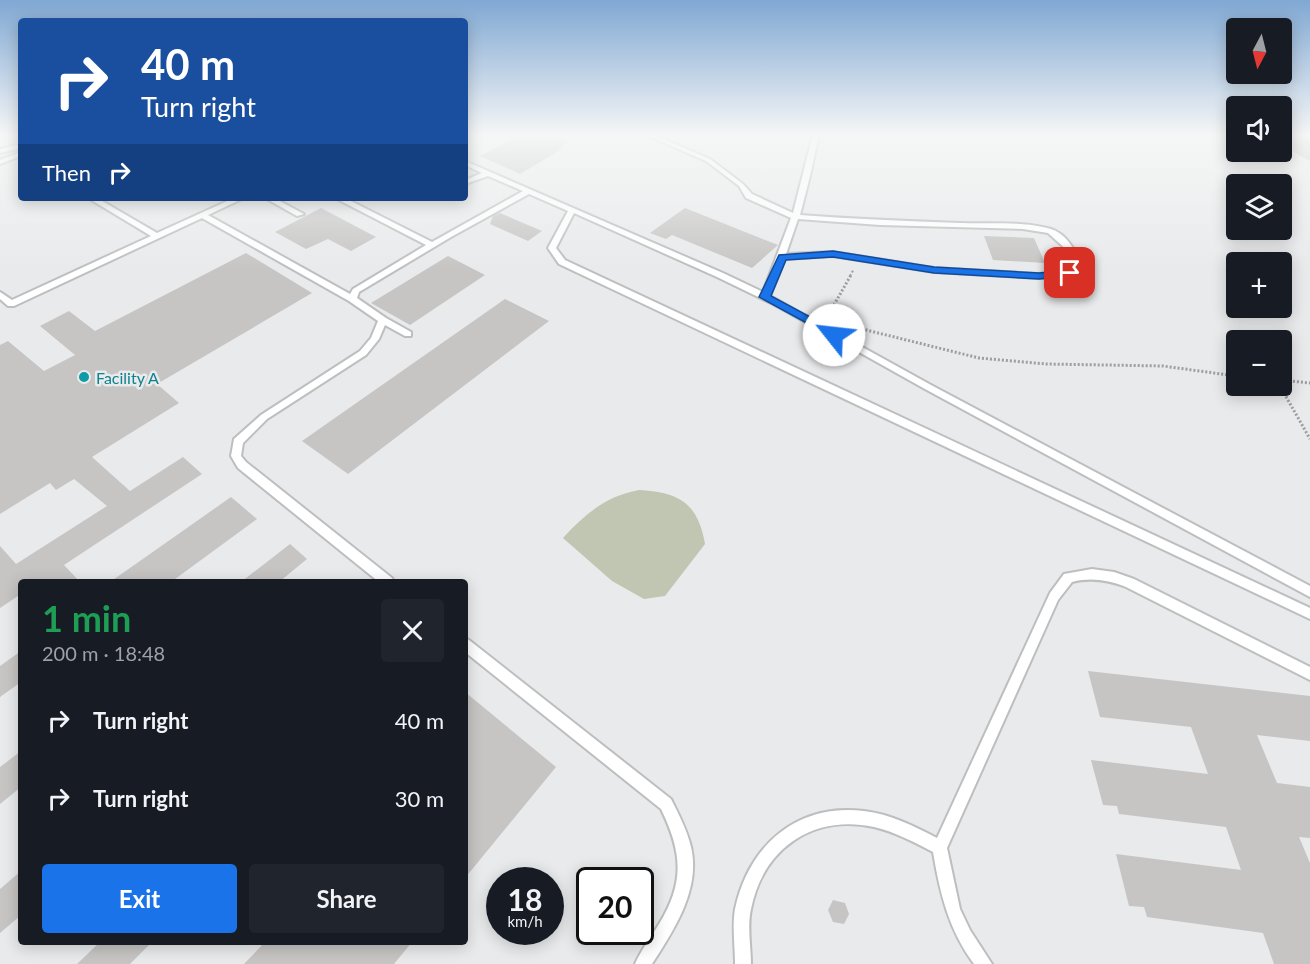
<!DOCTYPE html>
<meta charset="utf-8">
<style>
body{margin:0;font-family:Lato,sans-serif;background:#20242c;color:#f1f3f6;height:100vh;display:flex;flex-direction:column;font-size:22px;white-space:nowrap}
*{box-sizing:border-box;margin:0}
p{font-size:20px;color:#9ea1a6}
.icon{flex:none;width:33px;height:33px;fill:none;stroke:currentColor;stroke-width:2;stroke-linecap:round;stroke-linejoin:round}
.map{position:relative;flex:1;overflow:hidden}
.sheet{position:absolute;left:18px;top:579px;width:450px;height:366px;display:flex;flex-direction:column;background:#171b24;border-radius:6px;box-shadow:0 3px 15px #0003}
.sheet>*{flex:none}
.guide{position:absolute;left:18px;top:18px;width:450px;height:183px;border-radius:6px;box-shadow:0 3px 15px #0003;background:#1a4fa0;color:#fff;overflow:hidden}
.needle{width:39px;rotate:187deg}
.fabs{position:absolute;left:1226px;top:18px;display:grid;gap:12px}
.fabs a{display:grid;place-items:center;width:66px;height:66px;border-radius:6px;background:#171b24;box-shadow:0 3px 15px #0003;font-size:30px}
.speed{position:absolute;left:486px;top:867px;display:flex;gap:12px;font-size:30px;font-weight:700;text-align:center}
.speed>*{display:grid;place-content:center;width:78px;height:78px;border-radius:50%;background:#171b24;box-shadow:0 3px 15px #0003;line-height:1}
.speed small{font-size:15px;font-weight:400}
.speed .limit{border:3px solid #111;border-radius:9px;background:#fff;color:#111}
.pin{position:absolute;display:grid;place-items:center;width:51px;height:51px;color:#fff;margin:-26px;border-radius:12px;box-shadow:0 3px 9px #0006}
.me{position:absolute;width:66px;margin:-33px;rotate:299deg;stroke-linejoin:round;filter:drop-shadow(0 0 4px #0008)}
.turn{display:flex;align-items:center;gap:21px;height:126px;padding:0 24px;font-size:27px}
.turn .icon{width:78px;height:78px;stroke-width:2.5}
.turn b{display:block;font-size:42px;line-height:51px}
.then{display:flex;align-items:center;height:57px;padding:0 24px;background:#0003;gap:12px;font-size:22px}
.round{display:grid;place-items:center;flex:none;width:63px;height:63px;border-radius:6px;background:#20242c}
.headline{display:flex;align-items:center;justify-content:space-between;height:102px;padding:0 24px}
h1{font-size:36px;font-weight:700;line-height:45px;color:#1e9e55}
.button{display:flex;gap:12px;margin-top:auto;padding:12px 24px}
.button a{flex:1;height:69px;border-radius:6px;background:#1a73e8;color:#fff;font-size:24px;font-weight:700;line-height:69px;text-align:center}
.button a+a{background:#20242c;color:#f1f3f6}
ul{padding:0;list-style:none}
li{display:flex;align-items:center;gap:18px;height:78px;padding:0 24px}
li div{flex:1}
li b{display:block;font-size:22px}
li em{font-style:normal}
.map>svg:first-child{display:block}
</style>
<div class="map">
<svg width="1310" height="964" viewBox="0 0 1310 964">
<rect width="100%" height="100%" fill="#e9eaeb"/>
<!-- green -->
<path fill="#c0c6b1" d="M 1281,134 L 1310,134 L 1310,161 L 1281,145 Z
M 639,490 C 679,492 698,503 705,544 L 665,596 L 644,599 L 612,581 L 563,538 C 585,514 606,496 639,490 Z"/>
<!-- building -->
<path fill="#c6c5c4" d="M 522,134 L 547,134 L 568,142 L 559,148 L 562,149 L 520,174 L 480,156 Z
M 321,208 L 376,237 L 351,251 L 328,239 L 306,249 L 275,232 Z
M 685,208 L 778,245 L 752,268 L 672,235 L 666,239 L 650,233 Z
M 500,213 L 542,231 L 528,241 L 490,224 L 493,216 Z
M 984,236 L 1034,238 L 1045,263 L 993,260 Z
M 246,253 L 312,293 L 157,384 L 179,403 L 92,457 L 130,491 L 183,457 L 202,474 L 64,565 L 80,582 L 21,582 L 21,594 L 0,608 L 0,546 L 16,564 L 107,506 L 74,479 L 56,490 L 50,483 L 0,514 L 0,345 L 8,341 L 44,371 L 75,355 L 40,326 L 69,311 L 95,331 Z
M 448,256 L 485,275 L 410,325 L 371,303 Z
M 505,299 L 549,321 L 348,474 L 302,441 Z
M 231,497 L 257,519 L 171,582 L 110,582 Z
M 290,544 L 307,559 L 279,582 L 241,582 Z
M 21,651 L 21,682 L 0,697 L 0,666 Z
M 1088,671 L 1310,696 L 1310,741 L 1257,735 L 1277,783 L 1310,787 L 1310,838 L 1299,837 L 1310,863 L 1310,964 L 1274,964 L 1263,933 L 1147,917 L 1144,907 L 1129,906 L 1116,854 L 1241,870 L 1226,827 L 1119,814 L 1117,806 L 1103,805 L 1091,760 L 1208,774 L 1191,727 L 1100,717 Z
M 465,692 L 556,767 L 465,878 Z
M 21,751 L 21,787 L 0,804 L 0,767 Z
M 21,871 L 21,915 L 0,933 L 0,889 Z
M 833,900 L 845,903 L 849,914 L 844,924 L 833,922 L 828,910 Z
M 100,942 L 152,942 L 130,964 L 77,964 Z
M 265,942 L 412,942 L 394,964 L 244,964 Z"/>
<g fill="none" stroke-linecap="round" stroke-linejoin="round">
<defs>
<path id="lane" d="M 644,134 L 652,134 L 710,159 L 743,184 L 752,194 L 793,213 L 813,134 L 819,134 L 810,176 L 800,215 C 853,219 906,221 960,223 C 986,224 1026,221 1051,229 C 1067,234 1076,252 1083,266 L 1073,275 L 1039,278 L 934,272 L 833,256 L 785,259 L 770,296 L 931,385 L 1310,586 L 1310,597 L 925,389 L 775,305 L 717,277 L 574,213 L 556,248 L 565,260 L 1310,608 L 1310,619 L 559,264 L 548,248 L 568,211 L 529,194 L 451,237 L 359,292 L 357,298 L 386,318 L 411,332 L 411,336 L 405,336 L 385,325 L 379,339 L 366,355 L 267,419 L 243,443 L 241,456 L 246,462 L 392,578 L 394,582 L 379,582 L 238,468 L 231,456 L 234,439 L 261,415 L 360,351 L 371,338 L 378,321 L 349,301 L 202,218 L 14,306 L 8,306 L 0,299 L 0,292 L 12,300 L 151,236 L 88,198 L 97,198 L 157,233 L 234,198 L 244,198 L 208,215 L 350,294 L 353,289 L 426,245 L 335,198 L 345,198 L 432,242 L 523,191 L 488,176 L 465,184 L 465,180 L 482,173 L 465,165 L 465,161 L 723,273 L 763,292 L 791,218 L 746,198 L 739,186 L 706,161 ZM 798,219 L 880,225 L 1023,229 L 1048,233 L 1068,251 L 1075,265 L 1068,271 L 1039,274 L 934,268 L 833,252 L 786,254 Z
M 21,144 L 21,148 L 0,153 L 0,149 Z
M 21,152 L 21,156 L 0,164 L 0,160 Z
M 265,198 L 274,198 L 304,214 L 297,216 Z
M 1092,569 L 1114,572 L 1134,579 L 1310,667 L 1310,680 L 1126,587 C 1108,580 1091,577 1072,582 L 1058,600 L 947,848 L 960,909 L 970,930 L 992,964 L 974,964 C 949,930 940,894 933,852 C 914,842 895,832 874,827 C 813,814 763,848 751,909 C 747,927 751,946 751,964 L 735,964 C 735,946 732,927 735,909 C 749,845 797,803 864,811 C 890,814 914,826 937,838 L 1050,593 L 1064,574 Z
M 465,638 L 469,640 L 671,799 C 679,815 687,830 691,847 C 701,889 674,930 652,964 L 635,964 C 641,950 651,937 659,924 C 685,882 682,852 661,809 L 465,652 Z"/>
</defs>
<!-- lane casing -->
<use href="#lane" stroke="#bdbebf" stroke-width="4"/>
<!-- path-far1 -->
<path stroke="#9d9e9e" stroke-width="2" stroke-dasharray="2 2" stroke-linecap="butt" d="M 1291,134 L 1310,141
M 850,276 L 854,269"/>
<!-- path -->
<path stroke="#9d9e9e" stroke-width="3" stroke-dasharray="2 2" stroke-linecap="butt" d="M 837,321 L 830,315 L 831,310 L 851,275
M 846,325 L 979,358 L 1046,364 L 1163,366 L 1236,376
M 1281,380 L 1310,383
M 1280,386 L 1310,439"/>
<!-- lane -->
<use href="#lane" fill="#fff" fill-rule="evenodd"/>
</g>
<!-- sky -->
<linearGradient id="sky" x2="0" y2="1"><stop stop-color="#80a8d3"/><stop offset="0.5" stop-color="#f5f6f6"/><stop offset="1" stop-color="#f5f6f6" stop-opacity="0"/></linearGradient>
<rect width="1310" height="269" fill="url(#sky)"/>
<!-- route -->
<path fill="#1a73e8" stroke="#114b97" stroke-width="1.5" d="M 833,251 L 934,267 L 1039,273 L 1070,270 L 1075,273 L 1070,276 L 1039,279 L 934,273 L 833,257 L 786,260 L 771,296 L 838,332 L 838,337 L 834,338 L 759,297 L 779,255 Z"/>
<!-- markers -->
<circle fill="#0f9aa8" stroke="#e9eaeb" stroke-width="2" cx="84" cy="377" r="6"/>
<g text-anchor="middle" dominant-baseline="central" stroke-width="5" stroke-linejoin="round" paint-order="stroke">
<!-- culture labels -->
<g font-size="16" fill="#0d838f" stroke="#e9eaeb" text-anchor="start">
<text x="96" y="377">Facility A</text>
</g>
</g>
</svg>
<div class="fabs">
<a><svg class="needle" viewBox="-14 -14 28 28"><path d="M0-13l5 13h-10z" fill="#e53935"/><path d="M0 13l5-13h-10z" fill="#9ea1a6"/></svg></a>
<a><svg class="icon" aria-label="sound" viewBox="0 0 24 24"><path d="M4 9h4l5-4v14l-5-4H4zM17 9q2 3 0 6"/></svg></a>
<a><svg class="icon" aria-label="layers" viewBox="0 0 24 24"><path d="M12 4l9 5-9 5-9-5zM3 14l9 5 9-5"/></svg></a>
<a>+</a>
<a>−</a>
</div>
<div class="speed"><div>18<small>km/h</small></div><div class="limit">20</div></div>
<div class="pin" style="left:1070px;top:273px;background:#d93025"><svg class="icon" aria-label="arrive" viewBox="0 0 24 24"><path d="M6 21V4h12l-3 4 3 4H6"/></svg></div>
<svg class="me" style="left:834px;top:335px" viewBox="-20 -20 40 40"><circle r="19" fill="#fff"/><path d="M0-13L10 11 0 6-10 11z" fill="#1a73e8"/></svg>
<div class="guide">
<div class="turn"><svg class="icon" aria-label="right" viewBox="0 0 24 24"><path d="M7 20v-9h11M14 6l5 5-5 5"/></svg><div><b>40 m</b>Turn right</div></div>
<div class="then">Then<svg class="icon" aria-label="right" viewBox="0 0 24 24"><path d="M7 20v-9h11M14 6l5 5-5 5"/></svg></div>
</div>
<section class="sheet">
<div class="headline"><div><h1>1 min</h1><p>200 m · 18:48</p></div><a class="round"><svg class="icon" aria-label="close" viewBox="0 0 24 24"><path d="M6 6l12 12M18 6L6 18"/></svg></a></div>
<ul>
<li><svg class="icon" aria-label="right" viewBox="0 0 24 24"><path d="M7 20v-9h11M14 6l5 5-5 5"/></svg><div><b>Turn right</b></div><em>40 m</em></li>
<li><svg class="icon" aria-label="right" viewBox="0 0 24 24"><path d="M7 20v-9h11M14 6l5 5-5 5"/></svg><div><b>Turn right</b></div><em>30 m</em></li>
</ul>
<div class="button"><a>Exit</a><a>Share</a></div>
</section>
</div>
